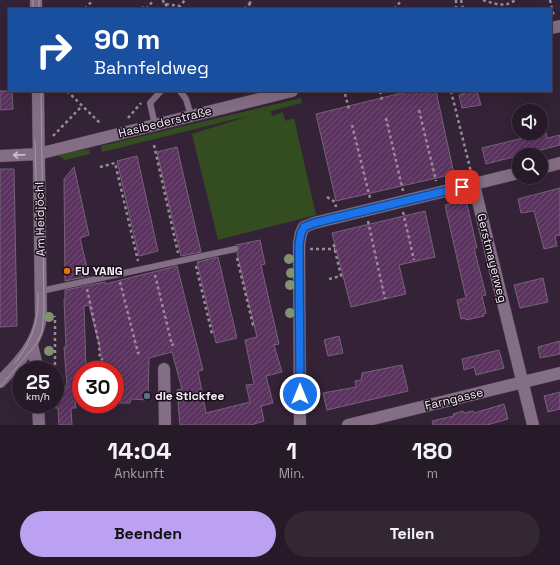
<!DOCTYPE html>
<html lang="de">
<meta charset="utf-8">
<style>
body{margin:0;font-family:"Space Grotesk",sans-serif;background:#332734;color:#f1f3f6;height:100vh;display:flex;flex-direction:column;font-size:15px;white-space:nowrap}
*{box-sizing:border-box;margin:0}
p{font-size:13px;color:#a4a1a8}
.icon{flex:none;width:22px;height:22px;fill:none;stroke:currentColor;stroke-width:2;stroke-linecap:round;stroke-linejoin:round}
.map{position:relative;height:425px;overflow:hidden}
.panel{display:flex;flex-direction:column;background:#271a28;flex:1}
.panel>*{flex:none}
.guide{position:absolute;left:8px;top:8px;width:544px;height:84px;border-radius:0px;box-shadow:0 4px 16px #0002,0 0 0 1px #433845;background:#1a4fa0;color:#fff;overflow:hidden}
.controls{position:absolute;left:512px;top:104px;display:grid;gap:8px}
.controls a{display:grid;place-items:center;width:36px;height:36px;border-radius:50%;background:#271a28;box-shadow:0 4px 16px #0002,0 0 0 1px #433845;font-size:20px}
.speed{position:absolute;left:12px;top:361px;display:flex;gap:8px;font-size:20px;font-weight:700;text-align:center}
.speed>*{display:grid;place-content:center;width:52px;height:52px;border-radius:50%;background:#271a28;box-shadow:0 4px 16px #0002,0 0 0 1px #433845;line-height:1}
.speed small{font-size:10px;font-weight:400}
.speed .limit{border:6px solid #d22;background:#fff;color:#111}
.pin{position:absolute;display:grid;place-items:center;width:34px;height:34px;color:#fff;margin:-17px;border-radius:8px;box-shadow:0 2px 6px #0006}
.me{position:absolute;width:44px;margin:-22px;rotate:0deg;stroke-linejoin:round;filter:drop-shadow(0 0 3px #0008)}
.turn{display:flex;align-items:center;gap:14px;height:84px;padding:0 20px;font-size:18px}
.turn .icon{width:52px;height:52px;stroke-width:2.5}
.turn b{display:block;font-size:28px;line-height:34px}
.eta{display:flex;justify-content:space-evenly;align-items:center;height:68px;text-align:center}
.eta b{font-size:24px;font-weight:800;line-height:28px}
.button{display:flex;gap:8px;margin-top:auto;padding:8px 20px}
.button a{flex:1;height:46px;border-radius:24px;background:#bca0f2;color:#111;font-size:16px;font-weight:800;line-height:46px;text-align:center}
.button a+a{background:#332734;color:#f1f3f6}
.map>svg:first-child{display:block}
</style>
<div class="map">
<svg width="560" height="425" viewBox="0 0 560 425">
<defs>
<pattern id="building-hatch" width="6" height="6" patternUnits="userSpaceOnUse"><rect width="6" height="6" fill="#5a335f"/><path d="M-1 1l2-2M0 6l6-6M5 7l2-2" fill="none" stroke="#735177"/></pattern>
</defs>
<rect width="100%" height="100%" fill="#342236"/>
<!-- green -->
<path fill="#334d21" d="M 301,98 L 302,103 L 271,111 L 272,116 L 283,112 L 285,121 L 294,118 L 316,215 L 218,240 L 192,134 L 252,115 L 102,152 L 101,146 Z
M 89,149 L 90,154 L 65,160 L 56,154 Z"/>
<!-- building -->
<path fill="url(#building-hatch)" stroke="#776279" d="M 0,91 L 12,91 L 13,109 L 0,110 Z
M 410,91 L 436,91 L 454,174 L 336,201 L 316,114 Z
M 463,91 L 477,91 L 481,105 L 462,108 L 459,95 L 463,94 Z
M 522,133 L 546,133 L 547,138 L 560,135 L 560,145 L 486,164 L 482,148 L 523,138 Z
M 177,147 L 201,252 L 181,256 L 157,152 Z
M 137,156 L 158,251 L 139,256 L 117,161 Z
M 74,167 L 89,235 L 80,238 L 89,276 L 65,281 L 64,179 Z
M 0,169 L 14,169 L 17,326 L 0,327 Z
M 560,188 L 560,235 L 555,236 L 557,246 L 544,249 L 534,211 L 521,213 L 518,199 Z
M 466,200 L 477,248 L 474,248 L 486,295 L 482,296 L 486,313 L 483,314 L 484,316 L 466,320 L 465,318 L 461,319 L 457,300 L 466,298 L 445,205 Z
M 425,211 L 435,257 L 399,265 L 406,294 L 351,307 L 332,233 Z
M 260,240 L 265,264 L 261,265 L 279,344 L 274,345 L 282,372 L 266,376 L 273,403 L 261,406 L 264,421 L 251,425 L 180,425 L 177,390 L 182,389 L 172,352 L 149,358 L 148,400 L 131,399 L 130,403 L 115,403 L 115,370 L 107,370 L 105,363 L 104,364 L 89,305 L 84,306 L 86,370 L 81,370 L 81,373 L 77,373 L 78,402 L 75,402 L 76,408 L 71,408 L 72,425 L 59,425 L 58,408 L 55,408 L 55,388 L 67,387 L 64,347 L 66,347 L 64,299 L 65,299 L 65,290 L 105,282 L 105,284 L 177,266 L 203,370 L 198,371 L 206,413 L 250,402 L 246,385 L 254,384 L 245,340 L 257,337 L 237,253 L 239,248 L 236,245 Z
M 218,257 L 237,338 L 216,343 L 197,262 Z
M 543,278 L 548,302 L 520,308 L 514,285 Z
M 339,336 L 343,353 L 328,356 L 324,340 Z
M 560,341 L 560,354 L 540,358 L 538,347 Z
M 499,350 L 504,368 L 476,375 L 474,367 L 464,370 L 462,359 Z
M 402,365 L 408,391 L 327,410 L 323,393 L 356,387 L 355,381 L 361,380 L 362,373 Z
M 560,392 L 560,409 L 548,412 L 544,396 Z
M 504,404 L 508,419 L 487,425 L 433,425 L 432,421 L 454,416 L 453,414 L 463,411 L 464,413 L 473,411 L 474,413 Z"/>
<g fill="none" stroke-linecap="round" stroke-linejoin="round">
<defs>
<path id="lane" d="M 180,91 L 186,99 L 191,116
M 155,125 L 150,103 L 161,91
M 41,291 L 235,249"/>
<path id="street" d="M 36,0 L 36,9
M 551,28 L 560,26
M 0,156 L 38,154 L 292,91
M 541,168 L 560,163
M 474,185 L 533,425
M 32,345 L 38,370
M 164,369 L 165,425
M 0,382 C 18,363 37,345 41,317 L 38,91
M 38,404 L 39,425
M 300,425 L 299,244 L 301,233 L 304,227 L 314,223 L 519,173
M 348,425 L 560,373"/>
</defs>
<!-- lane casing -->
<use href="#lane" stroke="#4d3d4f" stroke-width="7"/>
<!-- street casing -->
<use href="#street" stroke="#4d3d4f" stroke-width="13"/>
<!-- path -->
<path stroke="#9a8b9b" stroke-width="2.5" stroke-dasharray="3 3" stroke-linecap="butt" d="M 163,0 L 164,4 L 180,6 L 185,0
M 456,0 L 456,9
M 461,0 L 463,9
M 483,0 C 495,4 505,8 515,0
M 550,0 L 554,17
M 165,4 L 170,9
M 249,4 L 252,0
M 142,7 L 144,9
M 85,9 L 93,0
M 146,9 L 154,0
M 244,9 L 249,4 L 254,9
M 394,9 L 402,0
M 67,91 L 101,124
M 380,91 L 382,100
M 415,91 L 415,93
M 451,91 L 471,172
M 345,94 L 349,109
M 419,110 L 436,181
M 128,118 L 141,103
M 386,118 L 403,191
M 352,125 L 370,198
M 53,136 L 82,106
M 154,145 L 178,253
M 100,167 L 115,163 L 138,261
M 327,197 L 335,202 L 336,207
M 403,212 L 414,260
M 368,221 L 385,299
M 310,249 L 335,249
M 237,258 L 253,325 L 254,325
M 196,266 L 212,334 L 214,334
M 155,275 L 172,345 L 174,344
M 329,279 L 341,276 L 333,242
M 120,282 L 138,353 L 140,353
M 87,289 L 99,344 L 100,359 L 103,360
M 55,377 L 55,316"/>
<!-- lane -->
<use href="#lane" stroke="#836e85" stroke-width="6"/>
<!-- street -->
<use href="#street" stroke="#836e85" stroke-width="12"/>
<!-- tram -->
<path stroke="#a697a7" stroke-width="1" d="M 33,0 L 33,9
M 39,0 L 39,9
M 35,141 L 37,211
M 15,363 C 32,341 39,321 38,293
M 0,387 L 37,343 L 42,332 L 44,307 L 41,91"/>
</g>
<!-- trees -->
<g fill="#7f9370">
<circle cx="289" cy="259" r="5"/>
<circle cx="291" cy="273" r="5"/>
<circle cx="290" cy="285" r="5"/>
<circle cx="290" cy="313" r="5"/>
<circle cx="49" cy="317" r="5"/>
<circle cx="49" cy="351" r="5"/>
</g>
<!-- one-way arrows -->
<defs><path id="oneway-shaft" d="M-6 0H5M1.5-3L5.5 0L1.5 3" fill="none" stroke-width="1.6" stroke-linecap="round" stroke-linejoin="round"/></defs>
<use stroke="#d0c1d2" href="#oneway-shaft" transform="translate(19 155) rotate(178)"/>
<g fill="none" stroke-linecap="round" stroke-linejoin="round">
<defs>
<path id="route" d="M 300,394 L 299,244 L 301,233 L 304,227 L 314,223 L 462,187"/>
</defs>
<!-- route casing -->
<use href="#route" stroke="#114b97" stroke-width="10"/>
<!-- route -->
<use href="#route" stroke="#1a73e8" stroke-width="7"/>
</g>
<!-- markers -->
<circle fill="#e8710a" stroke="#170f18" stroke-width="1.5" cx="67" cy="271" r="4"/>
<circle fill="#5c6f8a" stroke="#170f18" stroke-width="1.5" cx="147" cy="396" r="4"/>
<g text-anchor="middle" dominant-baseline="central" stroke-width="3" stroke-linejoin="round" paint-order="stroke">
<!-- street labels -->
<g font-size="12" fill="#faeefb" stroke="#170f18">
<text transform="translate(165 122) rotate(-14)">Hasibederstraße</text>
<text transform="translate(40 219) rotate(-91)">Am Heidjöchl</text>
<text transform="translate(492 258) rotate(76)">Gerstmayerweg</text>
<text transform="translate(454 399) rotate(-14)">Farngasse</text>
</g>
<!-- poi labels -->
<g font-size="12" font-weight="bold" fill="#faeefb" stroke="#170f18" text-anchor="start">
<text x="75" y="271">FU YANG</text>
<text x="155" y="396">die Stickfee</text>
</g>
</g>
</svg>
<div class="controls">
<a><svg class="icon" aria-label="sound" viewBox="0 0 24 24"><path d="M4 9h4l5-4v14l-5-4H4zM17 9q2 3 0 6"/></svg></a>
<a><svg class="icon" aria-label="search" viewBox="0 0 24 24"><circle cx="10" cy="10" r="6"/><path d="M15 15l6 6"/></svg></a>
</div>
<div class="speed"><div>25<small>km/h</small></div><div class="limit">30</div></div>
<div class="pin" style="left:462px;top:187px;background:#d93025"><svg class="icon" aria-label="arrive" viewBox="0 0 24 24"><path d="M6 21V4h12l-3 4 3 4H6"/></svg></div>
<svg class="me" style="left:300px;top:394px" viewBox="-20 -20 40 40"><circle r="17" fill="#1a73e8" stroke="#fff" stroke-width="3"/><path d="M0-11L8 9 0 5-8 9z" fill="#fff"/></svg>
<div class="guide">
<div class="turn"><svg class="icon" aria-label="right" viewBox="0 0 24 24"><path d="M7 20v-9h11M14 6l5 5-5 5"/></svg><div><b>90 m</b>Bahnfeldweg</div></div>
</div>
</div>
<section class="panel">
<div class="eta">
<div><b>14:04</b><p>Ankunft</p></div>
<div><b>1</b><p>Min.</p></div>
<div><b>180</b><p>m</p></div>
</div>
<div class="button"><a>Beenden</a><a>Teilen</a></div>
</section>
